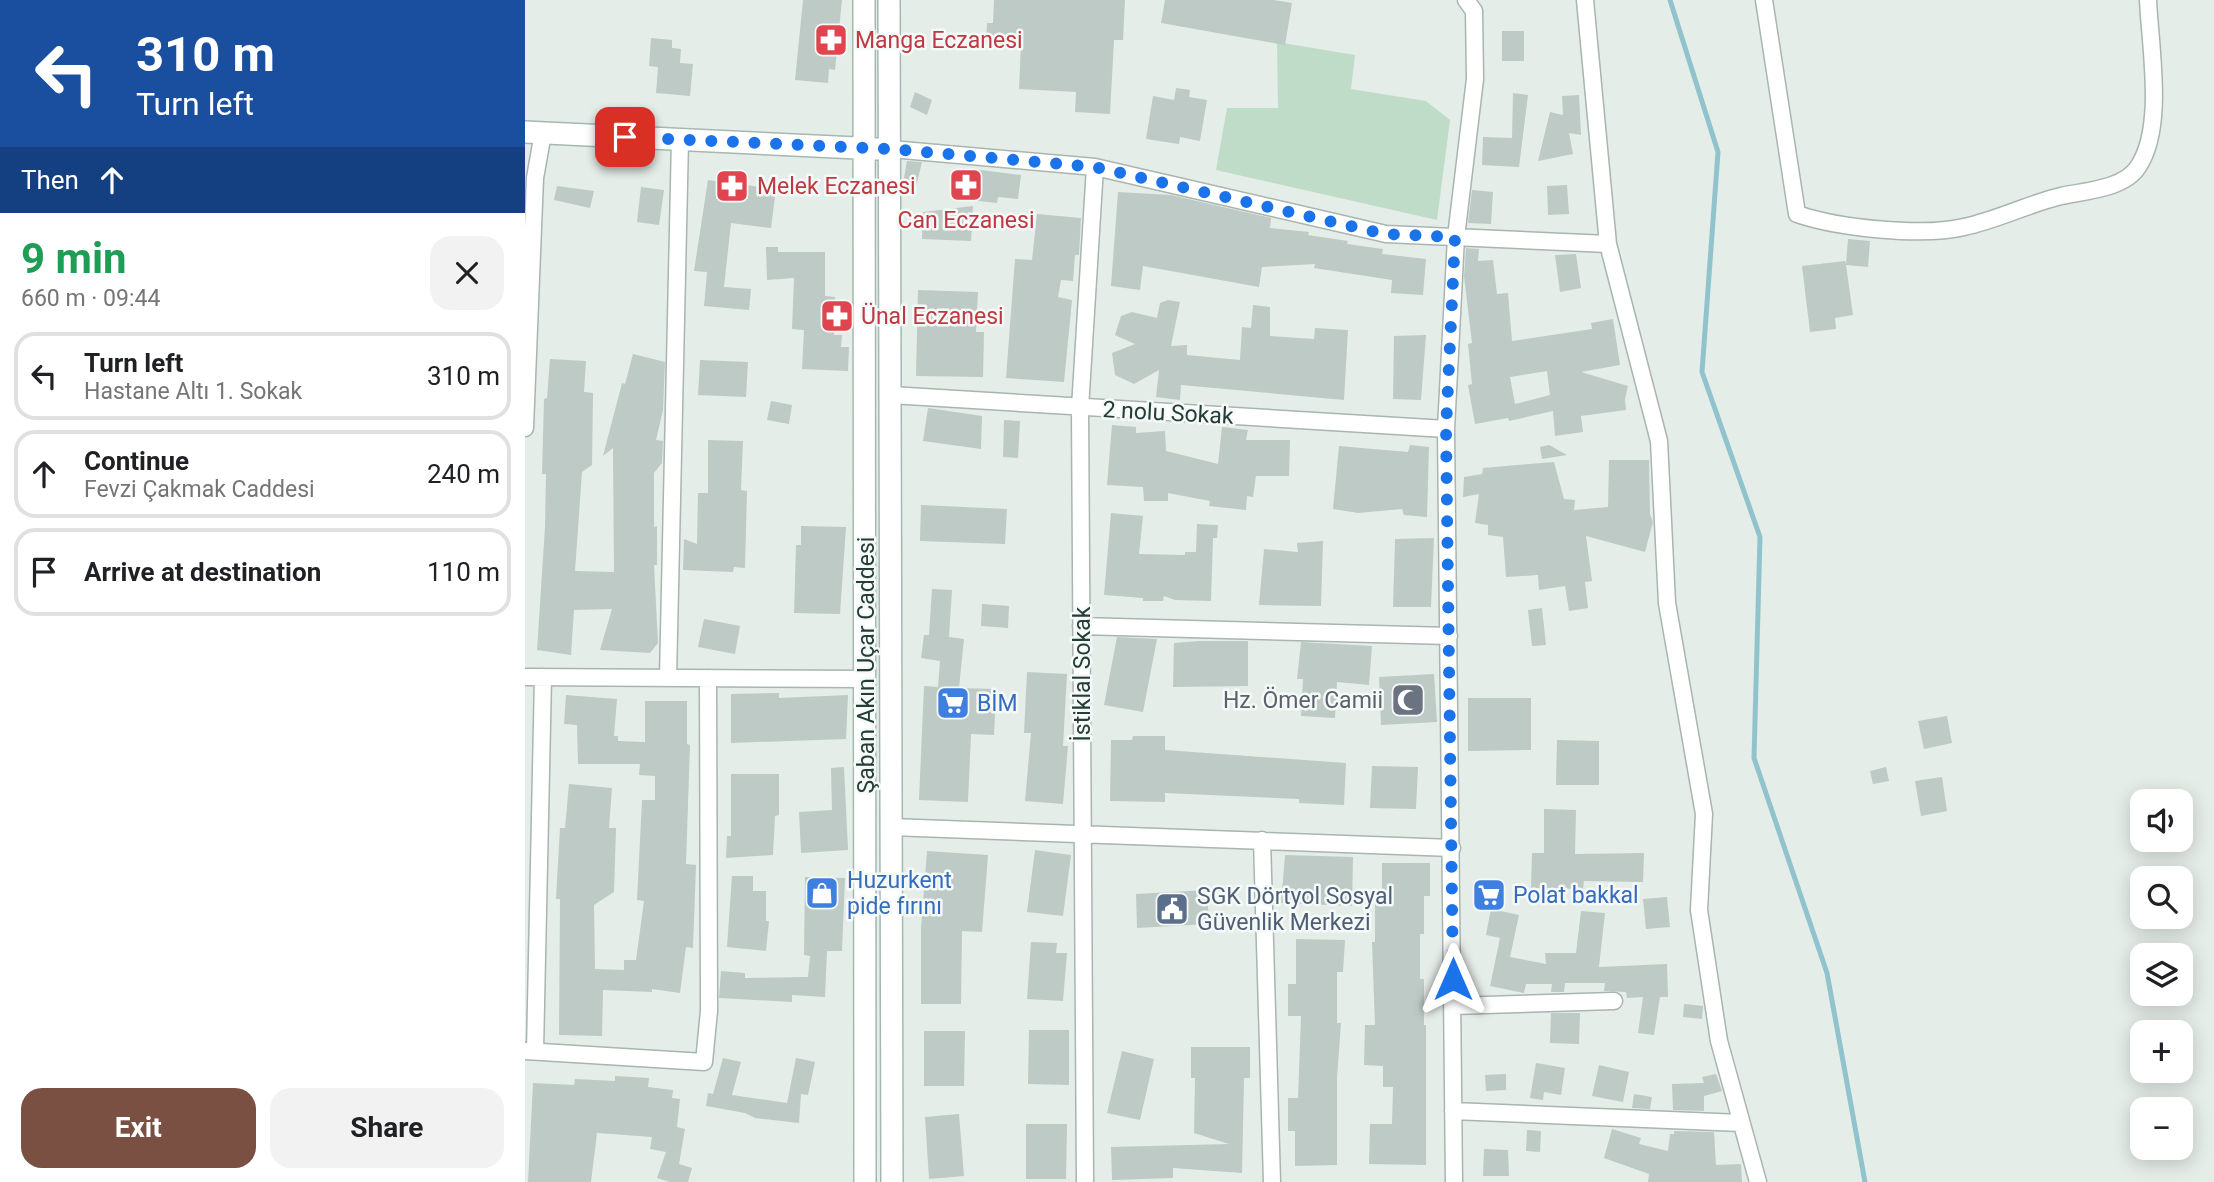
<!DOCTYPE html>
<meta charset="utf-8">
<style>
body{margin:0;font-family:Roboto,sans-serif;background:#f2f2f2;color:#202124;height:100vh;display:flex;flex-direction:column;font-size:26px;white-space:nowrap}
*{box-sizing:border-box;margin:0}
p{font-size:23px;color:#757577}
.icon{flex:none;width:38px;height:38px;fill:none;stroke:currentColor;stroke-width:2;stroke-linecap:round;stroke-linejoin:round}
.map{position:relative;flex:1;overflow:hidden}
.details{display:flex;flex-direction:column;background:#fff;width:525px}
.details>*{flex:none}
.guide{background:#1a4fa0;color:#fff;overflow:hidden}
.tools{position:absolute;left:1605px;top:789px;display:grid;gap:14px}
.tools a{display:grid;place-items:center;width:63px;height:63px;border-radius:14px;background:#fff;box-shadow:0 4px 18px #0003;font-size:35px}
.pin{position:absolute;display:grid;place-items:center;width:60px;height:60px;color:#fff;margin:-30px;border-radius:14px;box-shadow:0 4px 10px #0006}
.me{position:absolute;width:77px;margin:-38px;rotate:0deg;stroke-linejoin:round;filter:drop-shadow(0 0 5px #0008)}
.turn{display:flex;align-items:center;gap:24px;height:147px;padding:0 21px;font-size:32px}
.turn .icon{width:91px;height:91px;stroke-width:2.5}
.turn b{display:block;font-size:49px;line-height:60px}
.then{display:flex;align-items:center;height:66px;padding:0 21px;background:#0003;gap:14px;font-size:26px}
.round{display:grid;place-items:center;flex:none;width:74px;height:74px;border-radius:21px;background:#f2f2f2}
.overview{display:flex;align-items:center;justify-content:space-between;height:119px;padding:0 21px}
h1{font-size:42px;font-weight:700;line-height:52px;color:#1e9e55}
.action{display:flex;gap:14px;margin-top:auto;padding:14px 21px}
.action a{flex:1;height:80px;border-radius:21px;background:#7a5043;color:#fff;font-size:28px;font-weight:700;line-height:80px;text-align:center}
.action a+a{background:#f2f2f2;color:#202124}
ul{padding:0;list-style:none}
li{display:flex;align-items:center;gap:21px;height:88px;margin:0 14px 10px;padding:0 7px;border:4px solid #e0e0e0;border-radius:21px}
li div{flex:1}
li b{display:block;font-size:26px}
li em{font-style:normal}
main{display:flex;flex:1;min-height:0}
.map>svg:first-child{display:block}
</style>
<main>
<section class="details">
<div class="guide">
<div class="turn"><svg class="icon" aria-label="left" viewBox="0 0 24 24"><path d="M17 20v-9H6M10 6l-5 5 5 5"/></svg><div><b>310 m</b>Turn left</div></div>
<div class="then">Then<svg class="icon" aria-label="ahead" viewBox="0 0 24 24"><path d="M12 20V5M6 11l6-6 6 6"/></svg></div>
</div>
<div class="overview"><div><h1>9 min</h1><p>660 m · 09:44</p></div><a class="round"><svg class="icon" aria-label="close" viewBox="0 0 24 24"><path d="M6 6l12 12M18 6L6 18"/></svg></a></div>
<ul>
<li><svg class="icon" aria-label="left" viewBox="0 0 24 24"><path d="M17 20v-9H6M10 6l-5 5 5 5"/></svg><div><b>Turn left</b><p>Hastane Altı 1. Sokak</p></div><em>310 m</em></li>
<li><svg class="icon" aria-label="ahead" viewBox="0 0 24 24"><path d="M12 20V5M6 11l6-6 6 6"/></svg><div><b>Continue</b><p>Fevzi Çakmak Caddesi</p></div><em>240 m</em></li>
<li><svg class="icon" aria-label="arrive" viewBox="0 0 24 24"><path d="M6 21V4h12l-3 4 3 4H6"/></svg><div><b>Arrive at destination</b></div><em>110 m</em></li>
</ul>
<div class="action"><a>Exit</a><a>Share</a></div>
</section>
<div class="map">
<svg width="1689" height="1182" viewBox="0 0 1689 1182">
<rect width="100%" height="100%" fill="#e5ede9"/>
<!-- green -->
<path fill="#bfdcc8" d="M 752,42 L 830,55 L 826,89 L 901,101 L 925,120 L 912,220 L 691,170 L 702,108 L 753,108 Z"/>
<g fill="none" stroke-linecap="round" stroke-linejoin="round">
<!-- stream -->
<path stroke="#91c3cd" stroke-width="5" d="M 1145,0 L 1193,152 L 1177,372 L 1235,537 L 1229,758 L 1302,973 L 1340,1182"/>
</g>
<!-- building -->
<path fill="#bdcac5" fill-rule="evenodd" d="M 278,0 L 317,0 L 310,70 L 304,69 L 303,83 L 270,80 Z
M 469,0 L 600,0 L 598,40 L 589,40 L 585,114 L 550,112 L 551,92 L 494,89 L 496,44 L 461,42 L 462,23 L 468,23 Z
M 640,0 L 749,0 L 767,3 L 760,45 L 636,23 Z
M 977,31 L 999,31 L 999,61 L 977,61 Z
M 126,38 L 147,40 L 147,48 L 156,49 L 155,63 L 168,64 L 165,96 L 131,93 L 133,67 L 124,66 Z
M 651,88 L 665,90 L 664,97 L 682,100 L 675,141 L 655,137 L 654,144 L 621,139 L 628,96 L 649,100 Z
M 390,92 L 407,100 L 402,115 L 385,107 Z
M 988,93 L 1003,95 L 994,167 L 957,165 L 958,137 L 987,138 Z
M 1054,95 L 1056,135 L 1044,133 L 1048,154 L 1013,161 L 1025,112 L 1038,115 L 1037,96 Z
M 382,161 L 397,162 L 391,187 L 378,183 Z
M 448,169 L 496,175 L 493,199 L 473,197 L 472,203 L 444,200 Z
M 183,180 L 251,189 L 246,228 L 206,223 L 199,287 L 226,289 L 224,310 L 179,306 L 182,272 L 169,271 Z
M 1042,185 L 1044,214 L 1023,215 L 1022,186 Z
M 32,186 L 69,191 L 65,208 L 29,200 Z
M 116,187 L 139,190 L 134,225 L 112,222 Z
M 947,190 L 968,192 L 966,224 L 943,223 Z
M 593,192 L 646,195 L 746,218 L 745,228 L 784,232 L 783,235 L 823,241 L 822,244 L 858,249 L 857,254 L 901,259 L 898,295 L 866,293 L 867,280 L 789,268 L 790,264 L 737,267 L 734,287 L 618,266 L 615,290 L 586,286 Z
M 448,206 L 446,241 L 397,239 L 398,212 Z
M 512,214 L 556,218 L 554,255 L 550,255 L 548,281 L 536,280 L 533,297 L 547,300 L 539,382 L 481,378 L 490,259 L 507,260 Z
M 1323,239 L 1345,241 L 1343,267 L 1321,265 L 1328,315 L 1310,318 L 1311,329 L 1285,332 L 1277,266 L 1320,261 L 1321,264 Z
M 241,247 L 253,247 L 253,252 L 300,252 L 300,296 L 310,297 L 309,335 L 317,335 L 316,347 L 324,347 L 323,371 L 277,369 L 279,330 L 267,329 L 269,278 L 242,280 Z
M 941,248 L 954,249 L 953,261 L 968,260 L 972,294 L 983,293 L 987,341 L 1067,329 L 1066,323 L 1088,319 L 1095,365 L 1056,372 L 1103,386 L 1100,399 L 1101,410 L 1056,416 L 1058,432 L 1030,436 L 1028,411 L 984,421 L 983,418 L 950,424 L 943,385 L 947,384 L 943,344 L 947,343 L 939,276 ZM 1022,371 L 1025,395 L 990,404 L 985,377 Z
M 1051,254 L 1056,288 L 1035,292 L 1030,255 Z
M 393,290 L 453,292 L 451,332 L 459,332 L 458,377 L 391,376 Z
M 643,300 L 655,302 L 646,346 L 662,345 L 662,355 L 715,360 L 717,327 L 726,328 L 728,305 L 745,307 L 745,336 L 789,339 L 790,328 L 823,330 L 819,400 L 656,385 L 655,400 L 631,397 L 634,370 L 609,384 L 590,375 L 587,353 L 610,344 L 590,335 L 596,316 L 607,312 L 632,318 L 635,303 Z
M 901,335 L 896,400 L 868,399 L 869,336 Z
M 108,354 L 140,362 L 138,410 L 131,440 L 138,441 L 137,463 L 129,473 L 129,527 L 132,526 L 132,565 L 129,565 L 133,643 L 125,653 L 75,650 L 87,609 L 49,610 L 46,655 L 12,650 L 20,527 L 21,474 L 17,474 L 19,399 L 22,398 L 25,359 L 61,361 L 59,392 L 68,393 L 67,465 L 57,472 L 50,571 L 89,572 L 88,448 L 78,456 L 97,383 L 100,384 Z
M 175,360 L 223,362 L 221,397 L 173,395 Z
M 246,401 L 267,405 L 264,424 L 242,420 Z
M 403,408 L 457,416 L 456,449 L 398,441 Z
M 479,420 L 495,421 L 493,458 L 478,457 Z
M 587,425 L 611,427 L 611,433 L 640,431 L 641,451 L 693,464 L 697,427 L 723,430 L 721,440 L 765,440 L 764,476 L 731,476 L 728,497 L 722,496 L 721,510 L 684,506 L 685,501 L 643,493 L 643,501 L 619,501 L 618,487 L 582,485 Z
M 183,440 L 218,441 L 216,490 L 222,491 L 220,568 L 209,567 L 208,572 L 158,570 L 159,539 L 172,544 L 173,493 L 183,493 Z
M 885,445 L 904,447 L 902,517 L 879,515 L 877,509 L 833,513 L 808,509 L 814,446 L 883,452 Z
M 1024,445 L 1042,455 L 1017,459 L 1015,447 Z
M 1084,460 L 1124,460 L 1125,514 L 1128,522 L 1120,552 L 1061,536 L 1067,581 L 1060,582 L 1063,608 L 1044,611 L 1040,586 L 1014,590 L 1013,575 L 981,577 L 978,537 L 963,535 L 963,525 L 950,523 L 954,494 L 938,497 L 939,477 L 957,474 L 958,468 L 1029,462 L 1039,499 L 1050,500 L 1049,510 L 1083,507 Z
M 396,505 L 482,509 L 480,544 L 395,541 Z
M 586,513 L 618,516 L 614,554 L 660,555 L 660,552 L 671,552 L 672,524 L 693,525 L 692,538 L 688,538 L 686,601 L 650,600 L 639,596 L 638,601 L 618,601 L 618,598 L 579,595 Z
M 276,526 L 321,527 L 315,614 L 269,613 L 271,545 L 276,545 Z
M 909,538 L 906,607 L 868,607 L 870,539 Z
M 798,541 L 796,606 L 734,605 L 739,549 L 773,552 L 772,543 Z
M 407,589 L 427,590 L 424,637 L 439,639 L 434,688 L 471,689 L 469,735 L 446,734 L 443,802 L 394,800 L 399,686 L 413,687 L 415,661 L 396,658 L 399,635 L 404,635 Z
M 457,604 L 484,606 L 483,628 L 456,626 Z
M 1017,608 L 1021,645 L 1007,646 L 1003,610 Z
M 179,619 L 215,626 L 210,654 L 173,647 Z
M 592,637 L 632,639 L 618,712 L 579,705 Z
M 674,641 L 723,641 L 723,686 L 648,687 L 649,643 Z
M 776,642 L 847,646 L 844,685 L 812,682 L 810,718 L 776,716 L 778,679 L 772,679 Z
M 502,672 L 542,674 L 538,746 L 543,746 L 538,804 L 500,801 L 506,733 L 499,733 Z
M 909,674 L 912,722 L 856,725 L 854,677 Z
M 254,693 L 254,698 L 323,695 L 321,739 L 206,743 L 206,694 Z
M 41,695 L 92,699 L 89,736 L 93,736 L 93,741 L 120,742 L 120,701 L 162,701 L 162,744 L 165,745 L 161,864 L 171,865 L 168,948 L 161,947 L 155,993 L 127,989 L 127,992 L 78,990 L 77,1036 L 34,1035 L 35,899 L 31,899 L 35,828 L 40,828 L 44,784 L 87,788 L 84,828 L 91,828 L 89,892 L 69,905 L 70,969 L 99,970 L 99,960 L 111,960 L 119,901 L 112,900 L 117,800 L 130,800 L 130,776 L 114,775 L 115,764 L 53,764 L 52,725 L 39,724 Z
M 943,698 L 1006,698 L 1006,750 L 943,751 Z
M 1422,716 L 1427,743 L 1399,749 L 1393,721 Z
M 608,736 L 640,736 L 640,750 L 821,763 L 819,805 L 774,803 L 774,799 L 640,793 L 640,802 L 585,801 L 586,740 L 607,740 Z
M 1032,740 L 1074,741 L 1074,785 L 1031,785 Z
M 847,766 L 893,767 L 891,809 L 845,808 Z
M 319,767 L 323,850 L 276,853 L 274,812 L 307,810 L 306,768 Z
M 1361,767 L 1364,781 L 1348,784 L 1345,771 Z
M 206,774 L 254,774 L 254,815 L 250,816 L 248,855 L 201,858 L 202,836 L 206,836 Z
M 1417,777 L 1422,811 L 1396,816 L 1390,781 Z
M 1019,809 L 1051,810 L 1050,854 L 1119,853 L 1118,882 L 1059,881 L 1058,889 L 1006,888 L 1007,853 L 1019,853 Z
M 510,850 L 546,855 L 538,916 L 502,912 Z
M 402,851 L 463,855 L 457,932 L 437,931 L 436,1004 L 396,1004 L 396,928 Z
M 760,855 L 828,857 L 827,906 L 756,903 Z
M 857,863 L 905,863 L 905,896 L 899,896 L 899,934 L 895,934 L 895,979 L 899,979 L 899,1025 L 901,1025 L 901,1165 L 844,1164 L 845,1124 L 867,1124 L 868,1087 L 858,1087 L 858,1066 L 839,1065 L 840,1025 L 850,1025 L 847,942 L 850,942 L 850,902 L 857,902 Z
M 207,876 L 228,876 L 228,891 L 241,891 L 241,921 L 244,921 L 241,951 L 202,947 Z
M 280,877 L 320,878 L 317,951 L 302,951 L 300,997 L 267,995 L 267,1002 L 194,998 L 196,971 L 220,973 L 220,978 L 283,977 L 285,956 L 279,955 Z
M 682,890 L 684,924 L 612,928 L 611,894 Z
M 1142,897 L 1145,927 L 1121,929 L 1118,899 Z
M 966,909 L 994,915 L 985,957 L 1021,964 L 1020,953 L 1051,953 L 1056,911 L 1080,913 L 1074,967 L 1142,964 L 1143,997 L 1135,997 L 1129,1035 L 1113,1033 L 1118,997 L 1102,998 L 1101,992 L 1079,991 L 1080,983 L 1040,983 L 1039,992 L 1026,992 L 1027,984 L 1001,984 L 999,993 L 965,986 L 975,938 L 961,935 Z
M 771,939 L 820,940 L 818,972 L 812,972 L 812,1023 L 816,1023 L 812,1078 L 812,1165 L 770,1166 L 770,1131 L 763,1131 L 763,1098 L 773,1098 L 776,1016 L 763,1016 L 763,984 L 771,984 Z
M 506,942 L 532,943 L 531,953 L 542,953 L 538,1001 L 502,999 Z
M 1159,1004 L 1178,1006 L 1177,1019 L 1158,1017 Z
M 1026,1013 L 1055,1013 L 1054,1044 L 1025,1043 Z
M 504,1030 L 544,1030 L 544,1085 L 503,1084 Z
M 399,1031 L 440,1031 L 439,1086 L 399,1086 Z
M 666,1047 L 725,1047 L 725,1078 L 719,1078 L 717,1173 L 648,1168 L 648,1178 L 587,1180 L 586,1147 L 704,1144 L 669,1133 L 670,1078 L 666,1078 Z
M 597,1051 L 629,1059 L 615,1120 L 582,1113 Z
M 198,1058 L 216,1062 L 207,1095 L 262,1103 L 271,1058 L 290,1062 L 283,1095 L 276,1094 L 274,1123 L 230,1118 L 220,1113 L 181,1106 L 183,1093 L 188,1094 Z
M 1011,1063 L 1040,1068 L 1036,1095 L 1019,1092 L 1018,1100 L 1005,1098 Z
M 1074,1065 L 1104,1072 L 1098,1102 L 1067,1096 Z
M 981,1074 L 981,1090 L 961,1091 L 960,1075 Z
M 1191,1074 L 1197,1091 L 1179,1096 L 1179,1111 L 1148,1110 L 1147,1084 L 1179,1083 L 1177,1077 Z
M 90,1076 L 124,1078 L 123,1087 L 148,1090 L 147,1098 L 155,1099 L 152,1127 L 160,1129 L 154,1164 L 167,1168 L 163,1182 L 145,1182 L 132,1178 L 141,1152 L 125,1149 L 127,1137 L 72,1133 L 66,1182 L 3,1182 L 8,1083 L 49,1085 L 50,1079 L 90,1081 Z
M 1109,1094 L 1127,1097 L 1125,1109 L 1107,1108 Z
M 434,1114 L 439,1176 L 404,1179 L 400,1117 Z
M 501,1124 L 542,1124 L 541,1179 L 501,1179 Z
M 1087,1129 L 1116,1138 L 1114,1144 L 1143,1151 L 1145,1134 L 1149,1134 L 1149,1131 L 1189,1132 L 1191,1165 L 1216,1164 L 1217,1182 L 1123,1182 L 1124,1174 L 1079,1158 Z
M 1002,1130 L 1016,1131 L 1015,1152 L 1001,1151 Z
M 959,1149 L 983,1150 L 984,1176 L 958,1176 Z"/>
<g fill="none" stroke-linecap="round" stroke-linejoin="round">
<defs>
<path id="street" d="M 1060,0 L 1083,244 L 1134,441 L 1142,603 L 1179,814 L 1174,910 L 1194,1041 L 1233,1182
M 1239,0 L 1272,214 C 1313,228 1397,237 1439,227 C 1472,220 1503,204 1536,196 C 1559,191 1599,189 1613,167 C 1640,127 1625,47 1623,0
M 366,149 L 570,167 L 861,234 L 1083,244
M 366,395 L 921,429
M 0,428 L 10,178 L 18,133
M 556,626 L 924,636
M 0,677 L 341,679
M 143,678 L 155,139
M 366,827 L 927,848
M 737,840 L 747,1182
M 928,1006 L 1089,1001
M 0,1051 L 179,1062 L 184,1011 L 183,678
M 10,1051 L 18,677
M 928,1111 L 1216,1123
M 560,1182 L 555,408 L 570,167
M 929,1182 L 921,429 L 931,237 L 950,79 L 949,11 L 941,0"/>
<path id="secondary" d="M 339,0 L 340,1182
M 364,0 L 367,1182
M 0,132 L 353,149"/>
</defs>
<!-- street casing -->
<use href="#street" stroke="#a8b5b0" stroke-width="19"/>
<!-- secondary casing -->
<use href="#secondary" stroke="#a4b8b1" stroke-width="24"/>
<!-- street -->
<use href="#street" stroke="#fff" stroke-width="16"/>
<!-- secondary -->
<use href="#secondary" stroke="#fff" stroke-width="21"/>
</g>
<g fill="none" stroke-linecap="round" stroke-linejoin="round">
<!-- route -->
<path stroke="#1a73e8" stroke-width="12" stroke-dasharray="0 21.6" d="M 100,137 L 366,149 L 570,167 L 860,234 L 930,237 L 921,429 L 928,979"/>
</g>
<!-- icons -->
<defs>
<symbol id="pharmacy-square" viewBox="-11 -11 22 22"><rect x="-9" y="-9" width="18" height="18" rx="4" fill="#e0444e" stroke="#f5f9f7"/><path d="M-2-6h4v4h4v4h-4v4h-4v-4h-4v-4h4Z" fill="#fff"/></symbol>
<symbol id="mosque-square" viewBox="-11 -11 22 22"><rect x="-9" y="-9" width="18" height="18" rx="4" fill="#6b7280" stroke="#f5f9f7"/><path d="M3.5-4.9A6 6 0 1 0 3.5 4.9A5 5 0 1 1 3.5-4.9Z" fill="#fff"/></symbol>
<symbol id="supermarket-square" viewBox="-11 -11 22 22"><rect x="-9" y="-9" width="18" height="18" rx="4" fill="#3f7fe0" stroke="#f5f9f7"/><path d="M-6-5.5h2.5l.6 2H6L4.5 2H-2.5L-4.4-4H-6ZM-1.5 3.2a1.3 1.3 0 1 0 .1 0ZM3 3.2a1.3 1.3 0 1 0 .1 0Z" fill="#fff"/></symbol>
<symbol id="shop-square" viewBox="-11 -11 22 22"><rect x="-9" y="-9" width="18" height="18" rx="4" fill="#3f7fe0" stroke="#f5f9f7"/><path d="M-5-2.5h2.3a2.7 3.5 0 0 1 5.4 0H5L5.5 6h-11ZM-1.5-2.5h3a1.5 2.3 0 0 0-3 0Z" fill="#fff"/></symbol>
<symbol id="civic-square" viewBox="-11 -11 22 22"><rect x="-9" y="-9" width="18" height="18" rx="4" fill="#5c6f8a" stroke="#f5f9f7"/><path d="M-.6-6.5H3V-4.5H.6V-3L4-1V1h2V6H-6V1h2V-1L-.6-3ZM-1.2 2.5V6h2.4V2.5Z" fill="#fff"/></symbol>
</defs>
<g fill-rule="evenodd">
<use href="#pharmacy-square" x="287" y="21" width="38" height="38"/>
<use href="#pharmacy-square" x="422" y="166" width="38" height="38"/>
<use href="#pharmacy-square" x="188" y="167" width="38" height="38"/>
<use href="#pharmacy-square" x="293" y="297" width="38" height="38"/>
<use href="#mosque-square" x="864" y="681" width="38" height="38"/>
<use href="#supermarket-square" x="409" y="684" width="38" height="38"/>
<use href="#shop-square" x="278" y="874" width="38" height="38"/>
<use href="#supermarket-square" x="945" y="876" width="38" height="38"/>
<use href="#civic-square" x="628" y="890" width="38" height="38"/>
</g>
<g text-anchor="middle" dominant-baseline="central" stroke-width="5" stroke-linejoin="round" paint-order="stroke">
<!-- health labels -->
<g font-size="23" fill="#be3a42" stroke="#f5f9f7" text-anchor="start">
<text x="330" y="40">Manga Eczanesi</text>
<text x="232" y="186">Melek Eczanesi</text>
<text x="441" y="220" text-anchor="middle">Can Eczanesi</text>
<text x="336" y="316">Ünal Eczanesi</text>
</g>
<!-- street labels -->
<g font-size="23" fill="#253d37" stroke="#f5f9f7">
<text transform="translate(643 413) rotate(3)">2 nolu Sokak</text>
<text transform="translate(341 665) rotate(-90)">Şaban Akın Uçar Caddesi</text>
<text transform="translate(557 674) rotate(-90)">İstiklal Sokak</text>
</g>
<!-- worship labels -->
<g font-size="23" fill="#5b616d" stroke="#f5f9f7" text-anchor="end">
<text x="858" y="700">Hz. Ömer Camii</text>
</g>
<!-- shop labels -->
<g font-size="23" fill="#366cbe" stroke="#f5f9f7" text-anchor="start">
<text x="452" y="703">BİM</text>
<text x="322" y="880">Huzurkent<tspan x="322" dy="26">pide fırını</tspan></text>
<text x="988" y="895">Polat bakkal</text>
</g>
<!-- service labels -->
<g font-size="23" fill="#4e5e75" stroke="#f5f9f7" text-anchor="start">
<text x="672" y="896">SGK Dörtyol Sosyal<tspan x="672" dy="26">Güvenlik Merkezi</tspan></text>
</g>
</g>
</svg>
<div class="tools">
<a><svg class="icon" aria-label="sound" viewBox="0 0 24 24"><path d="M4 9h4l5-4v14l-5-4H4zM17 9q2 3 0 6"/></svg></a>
<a><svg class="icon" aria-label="search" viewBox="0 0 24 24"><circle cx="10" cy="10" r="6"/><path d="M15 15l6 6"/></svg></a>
<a><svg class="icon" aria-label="layers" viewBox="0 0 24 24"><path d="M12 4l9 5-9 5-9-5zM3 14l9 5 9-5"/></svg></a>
<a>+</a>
<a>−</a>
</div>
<div class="pin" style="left:100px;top:137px;background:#d93025"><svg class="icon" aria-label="arrive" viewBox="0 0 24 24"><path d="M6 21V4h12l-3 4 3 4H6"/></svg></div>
<svg class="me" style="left:928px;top:979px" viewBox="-20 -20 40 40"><path d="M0-17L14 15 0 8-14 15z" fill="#1a73e8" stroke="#fff" stroke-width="4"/></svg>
</div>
</main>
